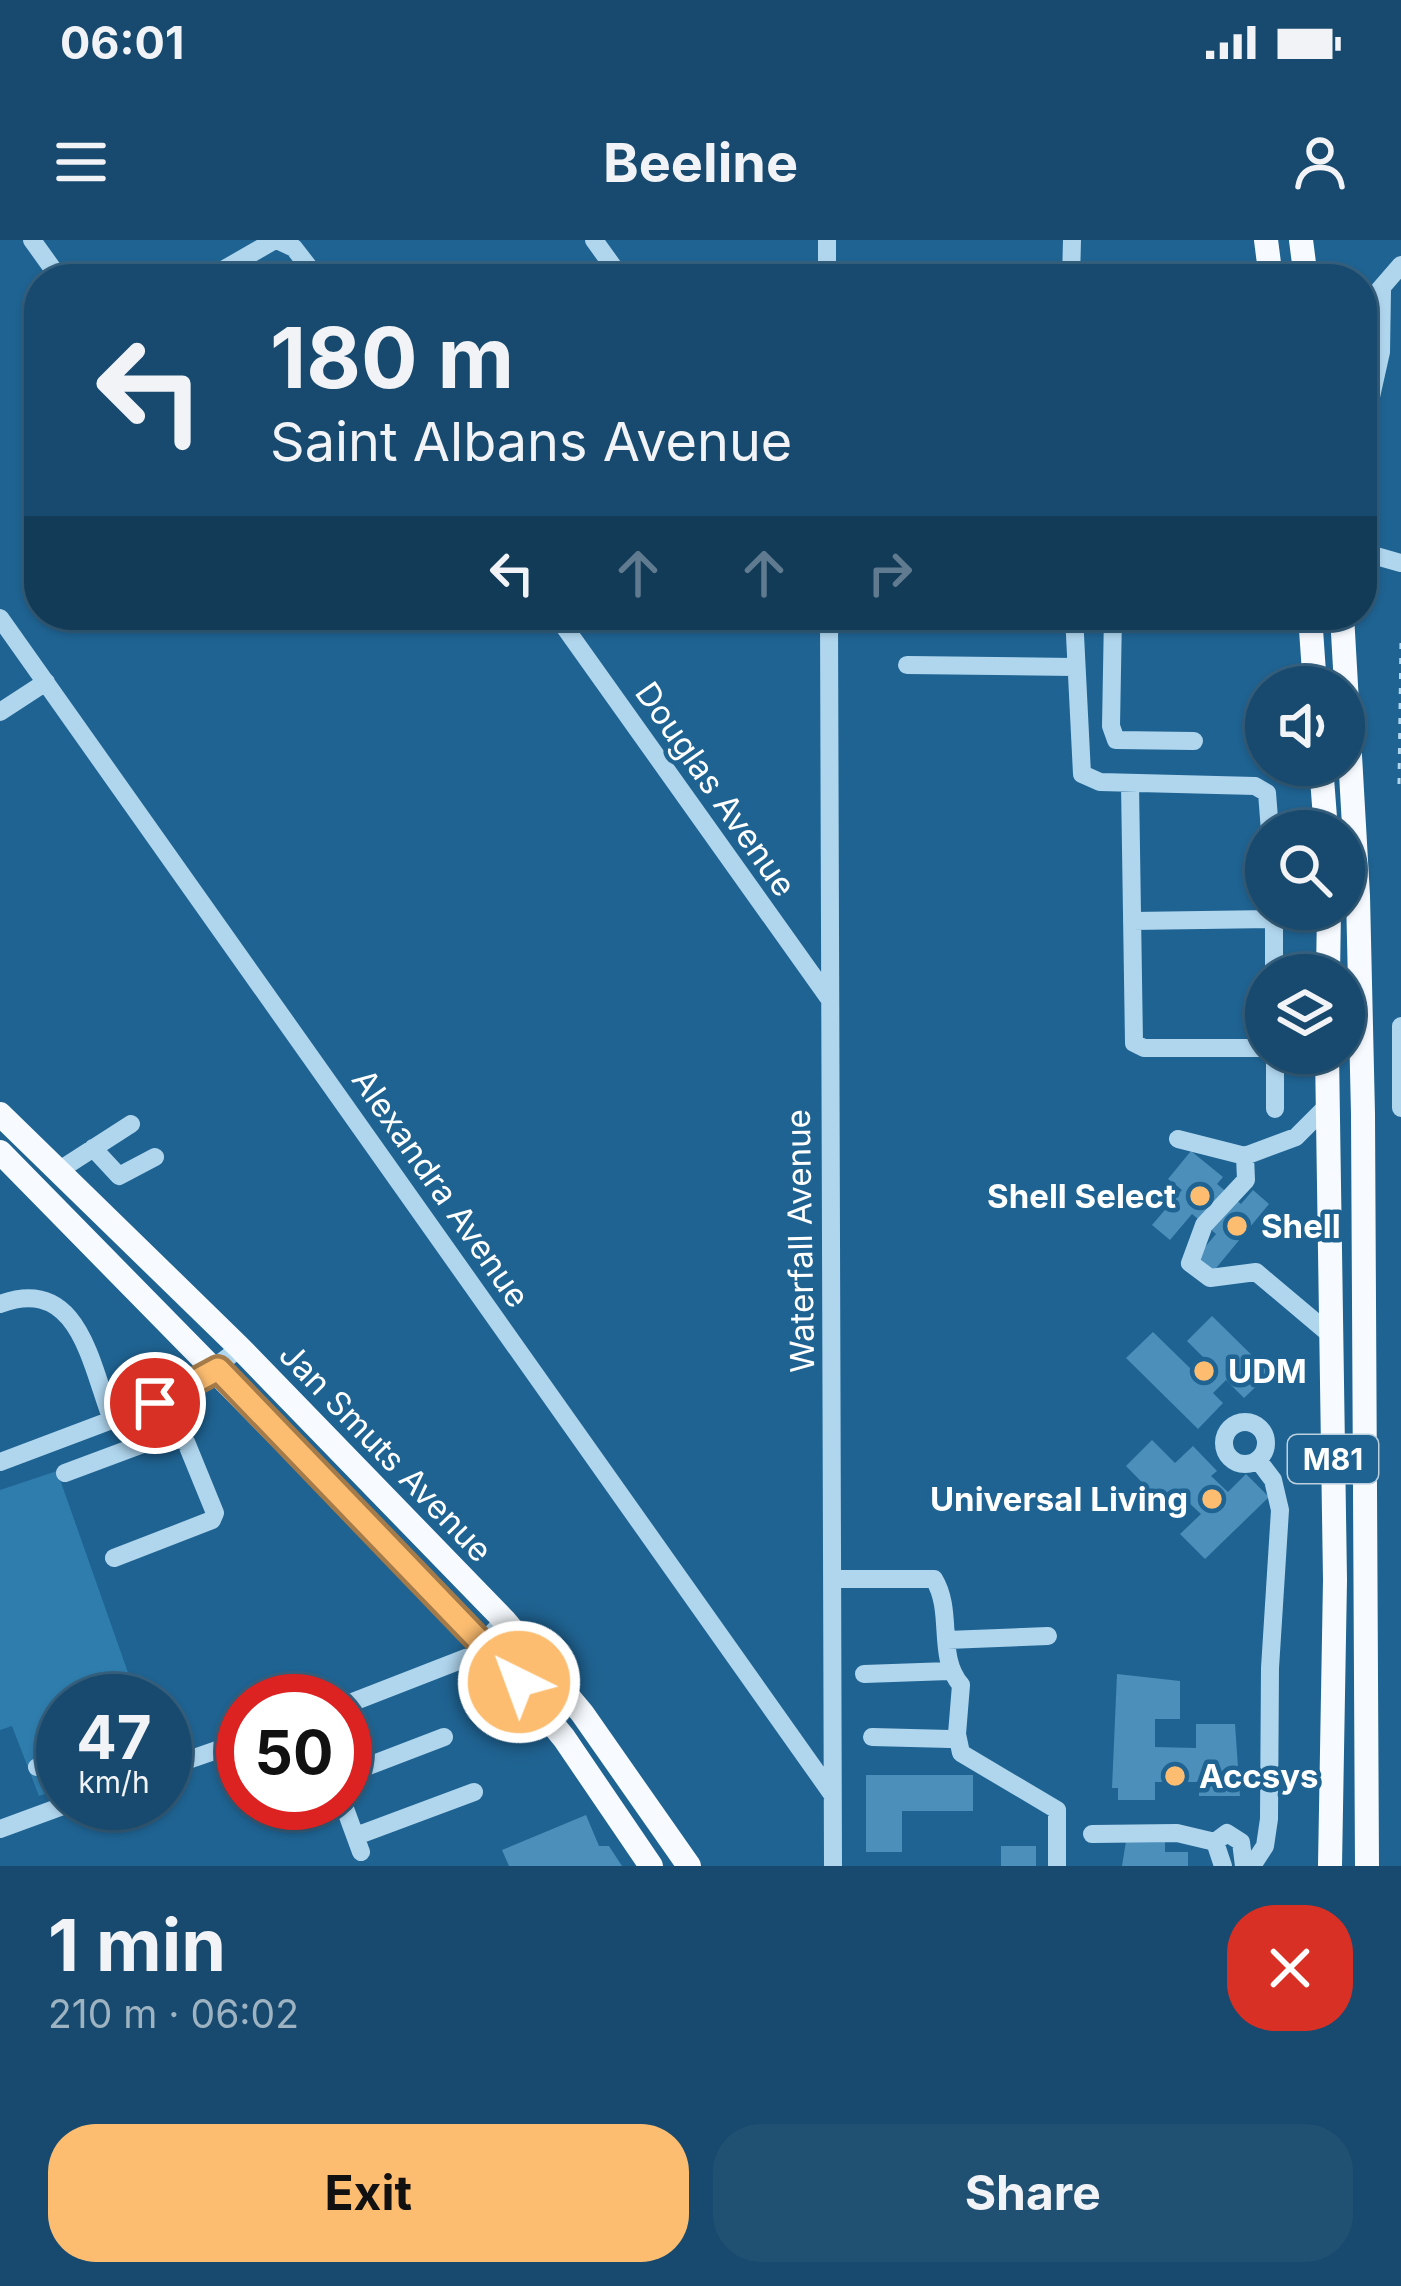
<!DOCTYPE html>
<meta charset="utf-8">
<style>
body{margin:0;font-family:Inter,sans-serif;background:#205173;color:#f1f3f6;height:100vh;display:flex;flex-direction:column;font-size:45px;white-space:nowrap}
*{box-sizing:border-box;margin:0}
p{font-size:39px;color:#9eb3c2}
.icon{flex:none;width:66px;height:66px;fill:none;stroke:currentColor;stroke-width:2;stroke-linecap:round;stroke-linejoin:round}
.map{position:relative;height:1626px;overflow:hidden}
.panel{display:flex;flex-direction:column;background:#174a6e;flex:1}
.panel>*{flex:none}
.banner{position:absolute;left:24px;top:24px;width:1353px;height:366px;border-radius:48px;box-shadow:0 3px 9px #0004,0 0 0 3px #366281;background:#174a6e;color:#f1f3f6;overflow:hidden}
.buttons{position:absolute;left:1245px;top:426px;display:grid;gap:24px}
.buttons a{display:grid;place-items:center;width:120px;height:120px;border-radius:50%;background:#174a6e;box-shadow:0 3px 9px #0004,0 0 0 3px #366281;font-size:60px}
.speed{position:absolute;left:36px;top:1434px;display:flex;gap:24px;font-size:60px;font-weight:700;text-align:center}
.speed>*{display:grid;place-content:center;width:156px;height:156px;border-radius:50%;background:#174a6e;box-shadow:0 3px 9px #0004,0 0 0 3px #366281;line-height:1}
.speed small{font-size:30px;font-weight:400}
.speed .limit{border:18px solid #d22;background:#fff;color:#111}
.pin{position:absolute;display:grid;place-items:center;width:102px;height:102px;color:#fff;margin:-51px;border:6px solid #fff;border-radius:50%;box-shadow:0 3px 12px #0007}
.me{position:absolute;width:132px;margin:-66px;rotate:318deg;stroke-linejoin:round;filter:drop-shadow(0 0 9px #0008)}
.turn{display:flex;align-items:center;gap:42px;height:252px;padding:0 48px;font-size:54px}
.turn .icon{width:156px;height:156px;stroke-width:2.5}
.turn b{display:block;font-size:84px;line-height:102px}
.lanes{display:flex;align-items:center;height:114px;padding:0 48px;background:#0003;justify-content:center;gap:60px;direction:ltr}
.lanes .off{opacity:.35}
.round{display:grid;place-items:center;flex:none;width:126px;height:126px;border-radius:48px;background:#205173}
.headline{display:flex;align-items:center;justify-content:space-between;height:204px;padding:0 48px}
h1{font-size:72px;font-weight:700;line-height:90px}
.primary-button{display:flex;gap:24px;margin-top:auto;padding:24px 48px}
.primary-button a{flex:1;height:138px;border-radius:48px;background:#fcbd70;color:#111;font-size:48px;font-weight:700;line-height:138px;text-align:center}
.primary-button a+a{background:#205173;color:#f1f3f6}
.status{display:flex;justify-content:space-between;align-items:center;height:84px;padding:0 60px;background:#174a6e;direction:ltr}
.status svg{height:33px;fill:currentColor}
header{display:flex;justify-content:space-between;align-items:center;height:156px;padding:0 48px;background:#174a6e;font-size:54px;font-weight:700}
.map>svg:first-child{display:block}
</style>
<div class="status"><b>06:01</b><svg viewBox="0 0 49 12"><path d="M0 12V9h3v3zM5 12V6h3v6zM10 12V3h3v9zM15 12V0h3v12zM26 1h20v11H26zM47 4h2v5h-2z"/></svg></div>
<header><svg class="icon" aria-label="menu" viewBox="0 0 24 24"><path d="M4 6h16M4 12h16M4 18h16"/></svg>Beeline<svg class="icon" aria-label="person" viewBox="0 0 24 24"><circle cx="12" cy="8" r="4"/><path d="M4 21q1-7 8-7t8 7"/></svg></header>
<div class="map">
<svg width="1401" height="1626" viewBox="0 0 1401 1626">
<rect width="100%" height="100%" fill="#1f6392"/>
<!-- green -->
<path fill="#2f7dad" d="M 57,1231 L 138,1461 L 63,1461 L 63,1547 L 39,1556 L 12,1486 L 0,1490 L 0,1250 Z"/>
<!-- building -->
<path fill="#4b8fba" d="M 1191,911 L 1223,937 L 1217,944 L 1241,964 L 1253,950 L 1269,964 L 1212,1033 L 1195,1019 L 1216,994 L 1192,974 L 1170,1000 L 1152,985 L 1182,950 L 1168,939 Z
M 1212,1076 L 1270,1133 L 1244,1158 L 1226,1140 L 1213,1153 L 1223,1163 L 1198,1189 L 1126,1118 L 1153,1092 L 1191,1129 L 1203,1117 L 1187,1101 Z
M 1152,1200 L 1175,1223 L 1193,1206 L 1217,1231 L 1211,1236 L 1228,1252 L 1246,1234 L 1269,1257 L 1205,1319 L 1180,1294 L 1201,1274 L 1188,1262 L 1175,1276 L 1126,1226 Z
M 1117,1434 L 1180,1441 L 1180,1479 L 1155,1479 L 1155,1507 L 1196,1508 L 1196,1484 L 1235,1484 L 1240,1556 L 1199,1556 L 1199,1542 L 1155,1542 L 1155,1560 L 1118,1560 L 1118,1548 L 1112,1548 Z
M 866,1535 L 973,1535 L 973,1571 L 902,1571 L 902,1612 L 866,1612 Z
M 586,1575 L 599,1606 L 609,1606 L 622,1626 L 509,1626 L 502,1610 Z
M 1165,1600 L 1165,1612 L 1188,1612 L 1188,1626 L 1122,1626 L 1126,1601 Z
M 1001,1606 L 1036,1606 L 1036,1626 L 1001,1626 Z"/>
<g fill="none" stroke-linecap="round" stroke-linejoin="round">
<!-- path -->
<path stroke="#b0d6ee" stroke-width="3" stroke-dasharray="6 9" stroke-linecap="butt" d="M 1399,544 L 1401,400"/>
<!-- minor -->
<path stroke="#b0d6ee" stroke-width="18" d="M 32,0 L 60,39
M 277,0 L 294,8 L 318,39
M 594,0 L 622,39
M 827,0 L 827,39
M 207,39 L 275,0
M 1071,39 L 1072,0
M 1362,70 L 1401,25
M 1370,220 L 1364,188 L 1381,112 L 1382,51
M 1362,312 L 1401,323
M 556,375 L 828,757
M 829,375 L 833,1626
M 1074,375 L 1082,534 L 1100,542 L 1255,546 L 1267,553 L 1270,591
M 1113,375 L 1111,486 L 1116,500 L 1194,501
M 0,378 L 832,1554
M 907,425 L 1074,427
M 0,472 L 46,442
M 1130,544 L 1134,803 L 1144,808 L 1266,808
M 1274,669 L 1274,735
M 1132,681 L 1274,679
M 1401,786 L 1401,868
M 1275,813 L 1275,869
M 1326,867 L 1296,897 L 1245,916 L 1246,940 L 1204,985 L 1190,1023 L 1210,1038 L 1256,1032 L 1332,1096
M 1178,899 L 1245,916
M 93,908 L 119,936 L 155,917
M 58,931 L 131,884
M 0,1064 C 79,1035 90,1123 112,1180
M1224 1203a21 21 0 1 1 42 0a21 21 0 1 1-42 0Z
M 0,1222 L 178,1155 L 240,1108
M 65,1233 L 167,1195 L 155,1163
M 114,1318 L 212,1280 L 215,1273 L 186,1202 L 167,1195
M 833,1339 L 934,1339 C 954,1372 936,1416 961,1445 L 957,1494 L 950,1499 L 872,1497
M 947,1400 L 1048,1396
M 864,1434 L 949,1431
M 345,1465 L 471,1416 L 504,1380
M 957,1494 L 961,1513 L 1057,1570 L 1057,1626
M 37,1527 L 63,1519
M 165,1528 L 243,1501
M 345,1535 L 444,1497
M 343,1563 L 361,1612
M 0,1589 L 71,1563
M 1092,1594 L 1177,1593 L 1215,1602
M 356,1596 L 474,1552
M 1223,1626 L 1215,1602 L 1227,1593 L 1241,1602 L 1244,1626
M 1252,1626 L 1265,1606 L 1269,1579 L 1270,1428 L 1280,1270 L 1273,1240 L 1258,1220"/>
<!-- major -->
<path stroke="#f7fbff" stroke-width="24" d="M 1266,0 L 1271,39
M 1301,0 L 1306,39
M 1310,375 L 1315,447
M 1342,375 L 1358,656 L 1363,874 L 1367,1626
M 1321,525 L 1326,591
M 1328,735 L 1329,669
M 1327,813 L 1335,1340 L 1330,1626
M 0,874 L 240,1108 L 504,1380 L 582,1473 L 689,1626
M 0,912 L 503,1424 L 564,1498 L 651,1626"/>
</g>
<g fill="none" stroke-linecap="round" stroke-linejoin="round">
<defs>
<path id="route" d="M 155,1163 L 218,1129 L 519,1442"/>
</defs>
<!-- route casing -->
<use href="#route" stroke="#a47b49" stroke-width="30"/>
<!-- route -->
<use href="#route" stroke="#fcbd70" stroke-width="21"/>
</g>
<!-- markers -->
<g fill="#fcbd70" stroke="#1f6392" stroke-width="4.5">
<circle cx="1200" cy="956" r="12"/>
<circle cx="1237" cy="986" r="12"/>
<circle cx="1204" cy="1131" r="12"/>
<circle cx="1212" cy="1259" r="12"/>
<circle cx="1175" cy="1536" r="12"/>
</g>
<g text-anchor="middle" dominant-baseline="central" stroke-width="9" stroke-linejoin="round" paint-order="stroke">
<!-- shield labels -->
<rect fill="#1f6392" stroke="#bcd0de" stroke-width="3" x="1288" y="1195" width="90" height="48" rx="9"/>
<g font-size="30" font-weight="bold" fill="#fff">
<text x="1333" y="1219">M81</text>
</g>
<!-- street labels -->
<g font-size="33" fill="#fff" stroke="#1f6392">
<text transform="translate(716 549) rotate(55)">Douglas Avenue</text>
<text transform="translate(441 948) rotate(55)">Alexandra Avenue</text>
<text transform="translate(800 1001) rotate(-91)">Waterfall Avenue</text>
<text transform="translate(386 1212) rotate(46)">Jan Smuts Avenue</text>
</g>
<!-- poi labels -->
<g font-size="33" font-weight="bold" fill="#fff" stroke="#1f6392" text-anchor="start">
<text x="1176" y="956" text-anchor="end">Shell Select</text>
<text x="1261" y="986">Shell</text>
<text x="1228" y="1131">UDM</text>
<text x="1188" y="1259" text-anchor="end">Universal Living</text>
<text x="1199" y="1536">Accsys</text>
</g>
</g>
</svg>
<div class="buttons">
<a><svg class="icon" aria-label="sound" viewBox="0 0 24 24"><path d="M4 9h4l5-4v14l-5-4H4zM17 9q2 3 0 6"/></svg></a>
<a><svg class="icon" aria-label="search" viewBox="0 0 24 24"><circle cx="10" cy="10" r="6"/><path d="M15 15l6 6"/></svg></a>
<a><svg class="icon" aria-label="layers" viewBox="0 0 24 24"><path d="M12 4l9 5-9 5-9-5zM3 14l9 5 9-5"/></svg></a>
</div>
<div class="speed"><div>47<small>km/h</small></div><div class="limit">50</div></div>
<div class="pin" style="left:155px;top:1163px;background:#d93025"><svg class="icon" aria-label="arrive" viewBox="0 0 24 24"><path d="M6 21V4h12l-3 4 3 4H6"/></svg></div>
<svg class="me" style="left:519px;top:1442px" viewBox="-20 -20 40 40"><circle r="17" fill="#fcbd70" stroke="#fff" stroke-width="3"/><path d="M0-11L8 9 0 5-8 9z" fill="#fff"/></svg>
<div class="banner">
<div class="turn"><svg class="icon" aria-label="left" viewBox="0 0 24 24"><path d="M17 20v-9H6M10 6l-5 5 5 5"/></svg><div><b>180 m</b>Saint Albans Avenue</div></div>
<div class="lanes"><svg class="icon" aria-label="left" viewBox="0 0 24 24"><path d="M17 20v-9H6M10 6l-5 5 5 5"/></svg><svg class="icon off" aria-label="ahead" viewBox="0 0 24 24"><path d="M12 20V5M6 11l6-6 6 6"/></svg><svg class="icon off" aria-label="ahead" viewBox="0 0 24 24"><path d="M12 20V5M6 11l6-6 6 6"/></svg><svg class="icon off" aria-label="right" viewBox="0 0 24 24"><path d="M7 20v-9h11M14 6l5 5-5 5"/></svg></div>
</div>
</div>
<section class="panel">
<div class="headline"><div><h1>1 min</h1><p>210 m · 06:02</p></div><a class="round" style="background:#d93025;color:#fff"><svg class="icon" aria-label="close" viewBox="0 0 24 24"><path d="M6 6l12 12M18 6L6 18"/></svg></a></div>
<div class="primary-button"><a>Exit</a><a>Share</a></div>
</section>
